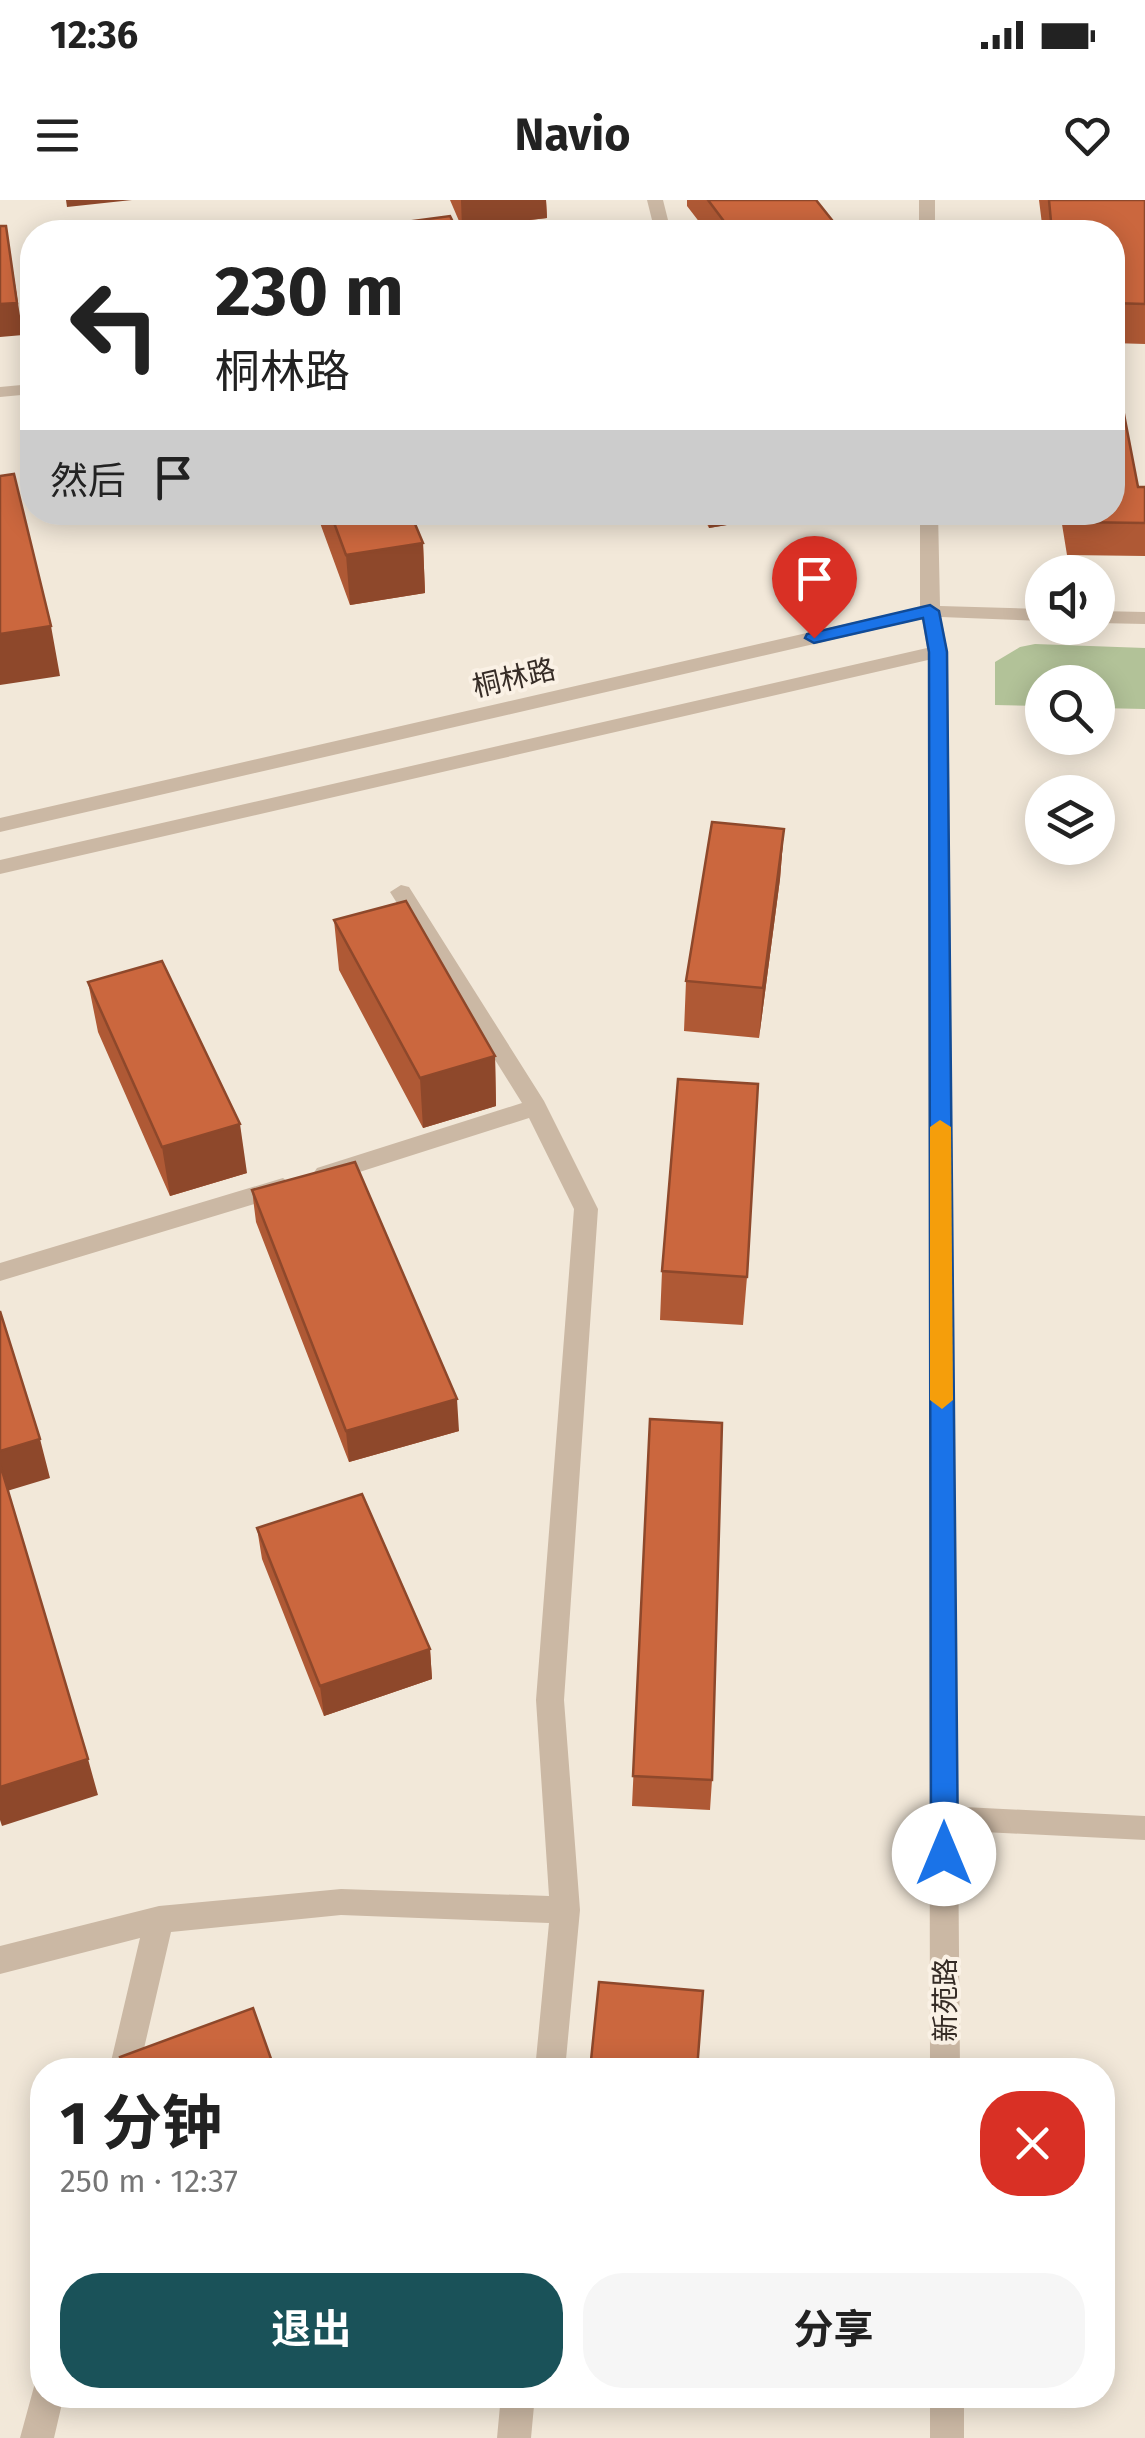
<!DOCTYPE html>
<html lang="zh">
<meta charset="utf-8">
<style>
body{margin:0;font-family:"Fira Sans","Noto Sans SC",sans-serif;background:#f6f6f6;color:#222;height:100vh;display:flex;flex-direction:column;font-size:38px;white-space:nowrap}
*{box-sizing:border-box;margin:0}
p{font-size:32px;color:#767676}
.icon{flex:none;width:55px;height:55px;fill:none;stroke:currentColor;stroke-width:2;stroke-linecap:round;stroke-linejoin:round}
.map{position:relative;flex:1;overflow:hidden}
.details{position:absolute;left:30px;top:1858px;width:1085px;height:350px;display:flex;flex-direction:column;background:#fff;border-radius:40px;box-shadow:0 5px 25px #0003}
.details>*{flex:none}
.guide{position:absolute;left:20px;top:20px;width:1105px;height:305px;border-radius:40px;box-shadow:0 5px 25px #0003;background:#fff;color:#222;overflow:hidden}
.buttons{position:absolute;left:1025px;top:355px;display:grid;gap:20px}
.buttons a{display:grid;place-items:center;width:90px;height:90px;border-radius:50%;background:#fff;box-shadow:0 5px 25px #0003;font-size:50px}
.pin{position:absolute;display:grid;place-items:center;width:85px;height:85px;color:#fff;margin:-102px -42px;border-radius:50% 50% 50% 0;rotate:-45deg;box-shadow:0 0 10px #0007}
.pin .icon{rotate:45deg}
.me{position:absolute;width:110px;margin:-55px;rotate:0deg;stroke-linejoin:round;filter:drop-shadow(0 0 8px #0008)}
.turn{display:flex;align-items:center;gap:35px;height:210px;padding:0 30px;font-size:45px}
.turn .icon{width:130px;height:130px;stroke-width:2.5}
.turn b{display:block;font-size:70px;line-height:85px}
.then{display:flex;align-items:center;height:95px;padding:0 30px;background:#0003;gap:20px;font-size:38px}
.round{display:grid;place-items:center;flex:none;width:105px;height:105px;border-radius:40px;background:#f6f6f6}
.headline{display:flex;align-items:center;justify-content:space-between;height:170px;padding:0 30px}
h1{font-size:60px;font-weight:700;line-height:75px}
.primary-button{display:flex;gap:20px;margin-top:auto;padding:20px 30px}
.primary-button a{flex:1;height:115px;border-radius:40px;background:#1a5259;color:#fff;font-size:40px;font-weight:700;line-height:115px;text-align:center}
.primary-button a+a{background:#f6f6f6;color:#222}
.status{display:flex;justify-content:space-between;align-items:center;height:70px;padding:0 50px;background:#fff;direction:ltr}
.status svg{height:28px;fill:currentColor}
header{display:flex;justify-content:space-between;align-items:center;height:130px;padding:0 30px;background:#fff;font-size:45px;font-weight:700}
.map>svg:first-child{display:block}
</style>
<div class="status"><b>12:36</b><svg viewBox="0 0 49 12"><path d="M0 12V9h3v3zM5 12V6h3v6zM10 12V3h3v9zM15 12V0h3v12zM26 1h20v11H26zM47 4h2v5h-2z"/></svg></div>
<header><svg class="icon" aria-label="menu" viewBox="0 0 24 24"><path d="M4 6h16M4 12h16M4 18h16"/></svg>Navio<svg class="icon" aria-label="heart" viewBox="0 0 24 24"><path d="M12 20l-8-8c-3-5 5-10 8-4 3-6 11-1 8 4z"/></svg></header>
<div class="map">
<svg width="1145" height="2238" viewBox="0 0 1145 2238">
<rect width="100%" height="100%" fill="#f2e8d9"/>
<!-- green -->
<path fill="#b2c298" d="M 1035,444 L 1145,448 L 1145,509 L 1098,508 L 1098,482 L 1042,482 L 1042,506 L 995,505 L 995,462 L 1020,447 Z"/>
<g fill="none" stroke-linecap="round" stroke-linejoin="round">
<!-- service -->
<path fill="#cbb8a4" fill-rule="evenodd" d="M 944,1606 L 1145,1616 L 1145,1640 L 944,1630 L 935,1626 L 931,1618 L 935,1610 Z"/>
<!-- minor -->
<path fill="#cbb8a4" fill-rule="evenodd" d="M 647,0 L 663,0 L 671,32 L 655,32 Z
M 32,184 L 32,194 L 0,197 L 0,187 Z
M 401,685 L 409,687 L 544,901 L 598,1009 L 564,1500 L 580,1710 L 565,1870 L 535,1870 L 549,1723 L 341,1715 L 171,1732 L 139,1870 L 109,1870 L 140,1738 L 0,1774 L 0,1746 L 159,1706 L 341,1689 L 549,1696 L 536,1500 L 574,1009 L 529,918 L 325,983 L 313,974 L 317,968 L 522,903 L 390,692 Z
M 283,978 L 295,987 L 291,993 L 0,1081 L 0,1063 Z
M 42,2180 L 42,2195 L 64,2195 L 54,2238 L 20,2238 L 35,2183 Z
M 501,2195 L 535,2195 L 531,2238 L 497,2238 Z"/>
<!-- tertiary -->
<path fill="#cbb8a4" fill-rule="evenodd" d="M 919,0 L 935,0 L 935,32 L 919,32 Z
M 920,312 L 938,312 L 940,406 L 1042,409 L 1042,421 L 941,417 L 948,452 L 960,1870 L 930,1870 L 928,460 L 0,674 L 0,660 L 927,448 L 922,419 L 0,632 L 0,618 L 920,407 Z
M 1098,411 L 1145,412 L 1145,424 L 1098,423 Z
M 930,2195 L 964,2195 L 964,2238 L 930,2238 Z"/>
</g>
<!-- wall -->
<path fill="#af5935" d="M 450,0 L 546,0 L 547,18 L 462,28 Z
M 687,0 L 816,0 L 836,32 L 707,32 L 687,6 Z
M 1039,0 L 1145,0 L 1145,144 L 1112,143 L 1112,32 L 1043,32 Z
M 1138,287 L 1145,287 L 1145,356 L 1067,355 L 1060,312 L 1112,312 Z
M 316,312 L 410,312 L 423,343 L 425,393 L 350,405 Z
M 701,312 L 781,312 L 781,316 L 709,328 Z
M 784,629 L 780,679 L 759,838 L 684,831 L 686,781 Z
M 334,720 L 495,856 L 496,906 L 423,928 L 339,770 Z
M 88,782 L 247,973 L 170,996 L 98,832 Z
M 252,990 L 459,1231 L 349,1262 L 256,1022 Z
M 662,1071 L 747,1077 L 743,1125 L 660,1120 Z
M 650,1219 L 712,1580 L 710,1610 L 632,1606 Z
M 257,1328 L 430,1449 L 432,1479 L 324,1516 L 262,1359 Z"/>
<!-- shaded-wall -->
<path fill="#8e482b" d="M 66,0 L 132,0 L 67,7 Z
M 461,0 L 546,0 L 547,18 L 462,28 Z
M 836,25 L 836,32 L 795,32 Z
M 6,26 L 23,135 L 0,137 L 0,104 Z
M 710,312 L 781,312 L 781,316 L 709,328 Z
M 423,343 L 425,393 L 350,405 L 346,355 Z
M 51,426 L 60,476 L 0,485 L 0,434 Z
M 784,629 L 780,679 L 759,838 L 763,788 Z
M 495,856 L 496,906 L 423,928 L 420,878 Z
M 240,924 L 247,973 L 170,996 L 162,947 Z
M 457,1199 L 459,1231 L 349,1262 L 346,1231 Z
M 40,1239 L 50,1278 L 7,1291 L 0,1266 L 0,1251 Z
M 430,1449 L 432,1479 L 324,1516 L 320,1486 Z
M 88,1559 L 98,1595 L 2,1626 L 0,1620 L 0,1587 Z"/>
<!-- building -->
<path fill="#cb673e" stroke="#8e482b" stroke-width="2.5" d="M 708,0 L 816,0 L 836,25 L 795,32 L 732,32 Z
M 1049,0 L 1145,0 L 1145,104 L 1112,103 L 1112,32 L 1052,32 Z
M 450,16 L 458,32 L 387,32 L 383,25 Z
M 0,26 L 6,26 L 17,103 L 0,104 Z
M 1112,152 L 1138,287 L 1145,287 L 1145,323 L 1072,322 L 1071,312 L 1112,312 Z
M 14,274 L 51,426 L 0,434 L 0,276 Z
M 330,312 L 410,312 L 423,343 L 346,355 Z
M 712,622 L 784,629 L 763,788 L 686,781 Z
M 406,701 L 495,856 L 420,878 L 334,720 Z
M 162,761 L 240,924 L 162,947 L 88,782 Z
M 678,879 L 758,884 L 747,1077 L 662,1071 Z
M 355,962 L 457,1199 L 346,1231 L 252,990 Z
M 0,1111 L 40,1239 L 0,1251 Z
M 650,1219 L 722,1223 L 712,1580 L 633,1576 Z
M 0,1264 L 88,1559 L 0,1587 Z
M 362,1294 L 430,1449 L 320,1486 L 257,1328 Z
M 599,1782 L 703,1791 L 697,1870 L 590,1870 Z
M 253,1808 L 275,1870 L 124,1870 L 120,1857 Z"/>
<!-- route -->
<path fill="#1a73e8" stroke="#114b97" stroke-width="2.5" d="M 930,405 L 939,411 L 947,452 L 958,1654 L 954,1663 L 944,1666 L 935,1663 L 931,1654 L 929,452 L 923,418 L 814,443 L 805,438 L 807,434 Z"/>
<!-- slow -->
<path fill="#f59e0b" d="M 940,920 L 951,927 L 953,1200 L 942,1209 L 930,1200 L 930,927 Z"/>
<g text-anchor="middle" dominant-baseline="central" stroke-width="8" stroke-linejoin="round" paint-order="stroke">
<!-- street labels -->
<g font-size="28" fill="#362c26" stroke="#faf1e5">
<text transform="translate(514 478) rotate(-13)">桐林路</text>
<text transform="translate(945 1800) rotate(-90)">新苑路</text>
</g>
</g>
</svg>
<div class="buttons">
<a><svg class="icon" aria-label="sound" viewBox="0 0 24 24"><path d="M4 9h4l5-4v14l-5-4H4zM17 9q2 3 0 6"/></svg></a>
<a><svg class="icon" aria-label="search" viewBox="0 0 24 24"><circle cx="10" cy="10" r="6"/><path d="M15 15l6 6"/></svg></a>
<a><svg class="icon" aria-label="layers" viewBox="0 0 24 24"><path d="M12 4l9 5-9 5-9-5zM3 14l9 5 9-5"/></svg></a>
</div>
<div class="pin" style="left:814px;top:438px;background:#d93025"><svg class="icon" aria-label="arrive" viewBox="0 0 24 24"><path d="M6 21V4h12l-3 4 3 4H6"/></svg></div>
<svg class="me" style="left:944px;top:1654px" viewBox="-20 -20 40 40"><circle r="19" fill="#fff"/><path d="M0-13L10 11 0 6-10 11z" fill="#1a73e8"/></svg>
<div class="guide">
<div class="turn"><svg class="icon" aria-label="left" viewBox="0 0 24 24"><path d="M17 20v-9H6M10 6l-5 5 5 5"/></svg><div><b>230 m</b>桐林路</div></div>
<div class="then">然后<svg class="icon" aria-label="arrive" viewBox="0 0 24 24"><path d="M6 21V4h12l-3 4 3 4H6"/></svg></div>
</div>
<section class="details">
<div class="headline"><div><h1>1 分钟</h1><p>250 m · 12:37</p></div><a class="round" style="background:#d93025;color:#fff"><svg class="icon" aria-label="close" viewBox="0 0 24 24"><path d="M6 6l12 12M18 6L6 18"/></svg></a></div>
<div class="primary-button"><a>退出</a><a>分享</a></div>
</section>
</div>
